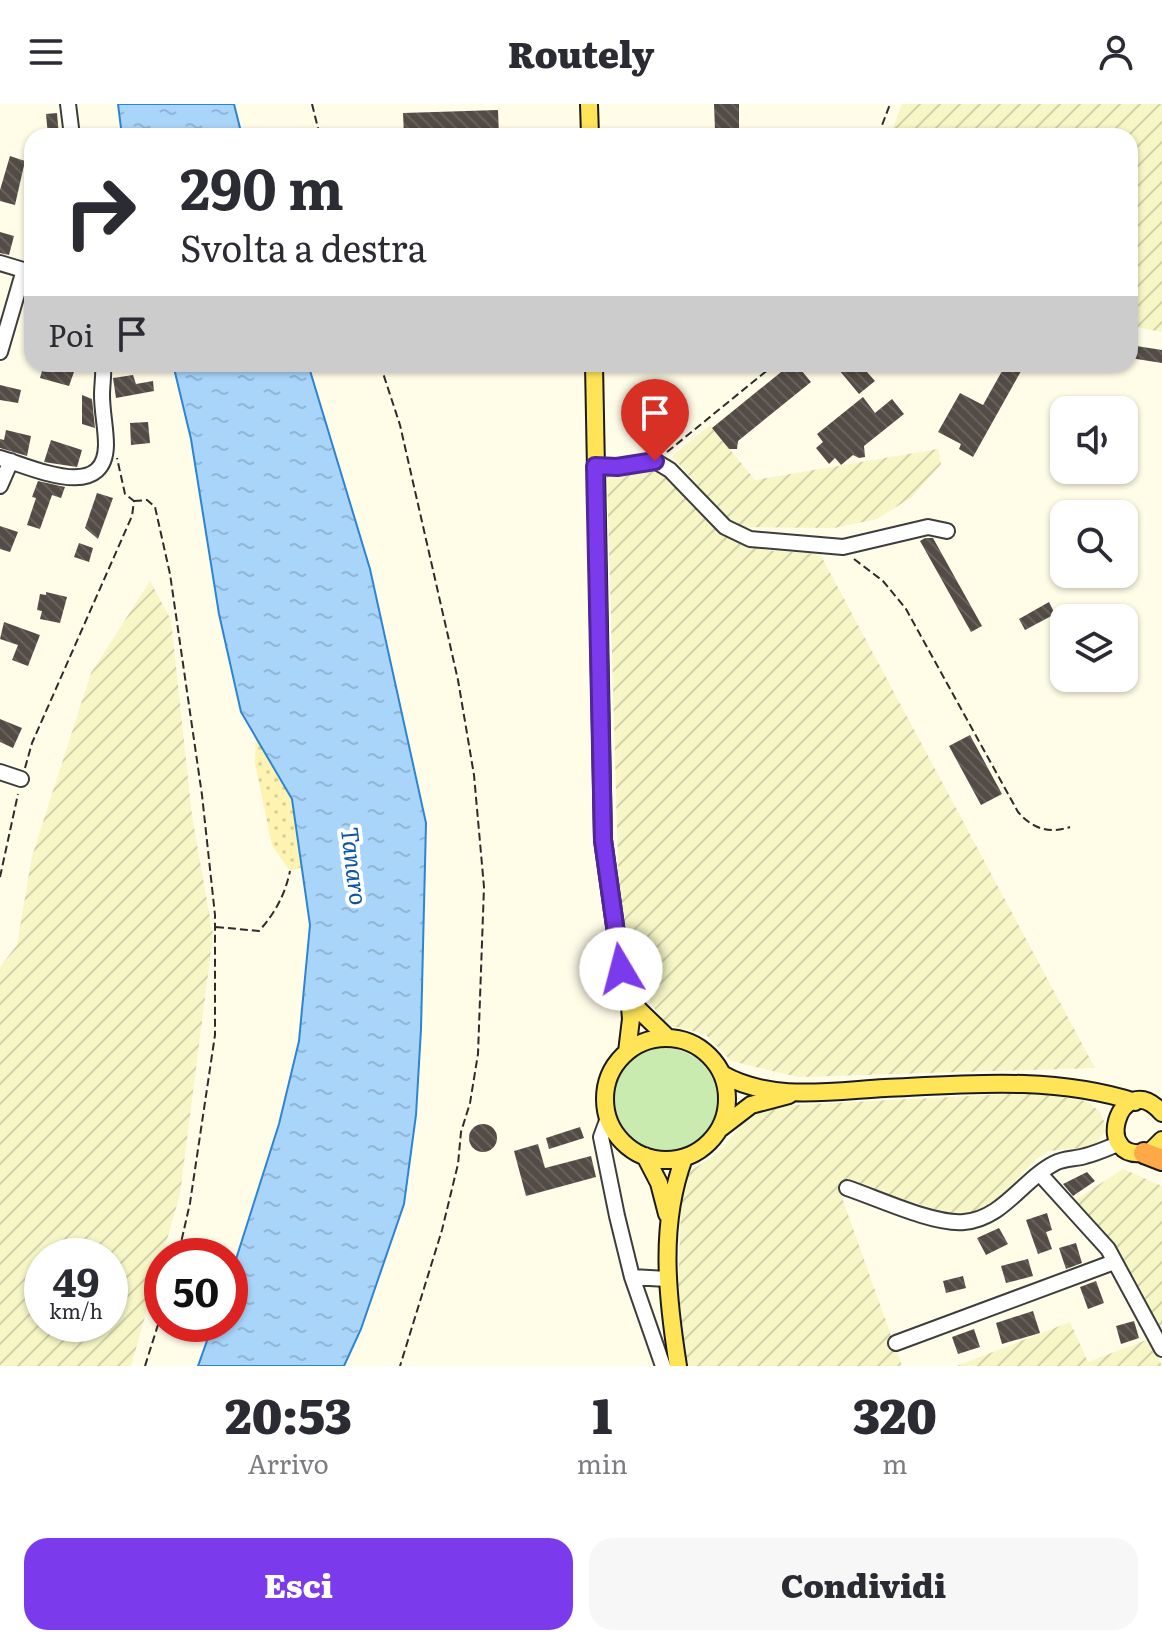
<!DOCTYPE html>
<html lang="it">
<style>
body{margin:0;font-family:Literata,serif;background:#f7f7f7;color:#2b2b33;height:100vh;display:flex;flex-direction:column;font-size:30px;white-space:nowrap}
*{box-sizing:border-box;margin:0}
p{font-size:26px;color:#7c7c81}
.icon{flex:none;width:44px;height:44px;fill:none;stroke:currentColor;stroke-width:2;stroke-linecap:round;stroke-linejoin:round}
.map{position:relative;height:1262px;overflow:hidden}
.panel{display:flex;flex-direction:column;background:#fff;flex:1}
.panel>*{flex:none}
.top-card{position:absolute;left:24px;top:24px;width:1114px;height:244px;border-radius:24px;box-shadow:0 2px 6px #0004;background:#fff;color:#2b2b33;overflow:hidden}
.fabs{position:absolute;left:1050px;top:292px;display:grid;gap:16px}
.fabs a{display:grid;place-items:center;width:88px;height:88px;border-radius:16px;background:#fff;box-shadow:0 2px 6px #0004;font-size:40px}
.speed{position:absolute;left:24px;top:1134px;display:flex;gap:16px;font-size:40px;font-weight:700;text-align:center}
.speed>*{display:grid;place-content:center;width:104px;height:104px;border-radius:50%;background:#fff;box-shadow:0 2px 6px #0004;line-height:1}
.speed small{font-size:20px;font-weight:400}
.speed .limit{border:12px solid #d22;background:#fff;color:#111}
.pin{position:absolute;display:grid;place-items:center;width:68px;height:68px;color:#fff;margin:-82px -34px;border-radius:50% 50% 50% 0;rotate:-45deg;box-shadow:0 0 8px #0007}
.pin .icon{rotate:45deg}
.me{position:absolute;width:88px;margin:-44px;rotate:352deg;stroke-linejoin:round;filter:drop-shadow(0 0 6px #0008)}
.turn{display:flex;align-items:center;gap:28px;height:168px;padding:0 24px;font-size:36px}
.turn .icon{width:104px;height:104px;stroke-width:2.5}
.turn b{display:block;font-size:56px;line-height:68px}
.then{display:flex;align-items:center;height:76px;padding:0 24px;background:#0003;gap:16px;font-size:30px}
.eta{display:flex;justify-content:space-evenly;align-items:center;height:136px;text-align:center}
.eta b{font-size:48px;font-weight:800;line-height:56px}
.cta{display:flex;gap:16px;margin-top:auto;padding:16px 24px}
.cta a{flex:1;height:92px;border-radius:24px;background:#7c3aed;color:#fff;font-size:32px;font-weight:800;line-height:92px;text-align:center}
.cta a+a{background:#f7f7f7;color:#2b2b33}
header{display:flex;justify-content:space-between;align-items:center;height:104px;padding:0 24px;background:#fff;font-size:36px;font-weight:800}
.map>svg:first-child{display:block}
</style>
<header><svg class="icon" aria-label="menu" viewBox="0 0 24 24"><path d="M4 6h16M4 12h16M4 18h16"/></svg>Routely<svg class="icon" aria-label="person" viewBox="0 0 24 24"><circle cx="12" cy="8" r="4"/><path d="M4 21q1-7 8-7t8 7"/></svg></header>
<div class="map">
<svg width="1162" height="1262" viewBox="0 0 1162 1262">
<defs>
<pattern id="farmland-furrows" width="10" height="10" patternUnits="userSpaceOnUse" patternTransform="scale(2)"><rect width="10" height="10" fill="#f6f6c7"/><path d="M-1 1l2-2M0 10L10 0M9 11l2-2" fill="none" stroke="#d2d2aa"/></pattern>
<pattern id="sand-dots" width="8" height="8" patternUnits="userSpaceOnUse" patternTransform="scale(2)"><rect width="8" height="8" fill="#fef3b1"/><path d="M2 2h.1M6 6h.1" fill="none" stroke="#d8cf97" stroke-width="1.8" stroke-linecap="round"/></pattern>
<pattern id="water-ripples" width="26" height="14" patternUnits="userSpaceOnUse" patternTransform="scale(2)"><rect width="26" height="14" fill="#a9d5fa"/><path d="M2 4q2-2 4 0t4 0M15 11q2-2 4 0t4 0" fill="none" stroke="#90b6d5"/></pattern>
<pattern id="building-back-hatch" width="6" height="6" patternUnits="userSpaceOnUse" patternTransform="scale(2)"><rect width="6" height="6" fill="#534c46"/><path d="M-1 5l2 2M0 0l6 6M5-1l2 2" fill="none" stroke="#67615c"/></pattern>
</defs>
<rect width="100%" height="100%" fill="#fffce8"/>
<!-- farmland -->
<path fill="url(#farmland-furrows)" fill-rule="evenodd" d="M 902,0 L 1162,0 L 1162,228 L 1130,222 L 1130,32 L 890,32 Z
M 710,321 L 755,376 L 938,345 L 941,360 L 912,393 L 877,415 L 834,424 L 742,423 L 726,414 L 672,352 Z
M 643,362 L 659,365 L 715,423 L 736,437 L 774,447 L 820,450 L 1095,964 L 798,973 L 731,957 L 705,930 L 667,921 L 651,900 L 635,867 L 619,796 L 607,371 Z
M 150,477 L 171,516 L 192,712 L 213,831 L 180,1090 L 131,1262 L 0,1262 L 0,863 L 17,841 L 32,752 L 91,569 ZM 110,1152 L 110,1220 L 42,1220 L 42,1152 Z
M 1028,989 L 1082,996 L 1091,1000 L 1100,1008 L 1105,1020 L 1104,1028 L 1098,1037 L 1089,1043 L 1049,1047 L 1035,1056 L 998,1096 L 985,1104 L 970,1109 L 947,1109 L 846,1077 L 841,1091 L 902,1262 L 683,1262 L 678,1187 L 682,1080 L 692,1066 L 718,1049 L 746,1015 L 772,1003 L 796,1001 Z
M 1123,1065 L 1162,1082 L 1162,1231 L 1124,1156 L 1075,1096 Z
M 1070,1218 L 1088,1258 L 1149,1235 L 1162,1262 L 957,1262 Z"/>
<!-- grass -->
<path fill="#caebb0" d="M613 996a52 52 0 1 1 104 0a52 52 0 1 1-104 0Z"/>
<!-- sand -->
<path fill="url(#sand-dots)" d="M 256,634 L 293,695 L 302,763 L 290,767 L 272,741 L 255,659 Z"/>
<!-- water -->
<path fill="url(#water-ripples)" stroke="#2c84d5" stroke-width="2" d="M 118,0 L 234,0 L 242,32 L 122,32 Z
M 173,260 L 308,260 L 370,465 L 426,719 L 421,925 L 416,1011 L 404,1100 L 361,1225 L 344,1262 L 198,1262 L 213,1220 L 230,1220 L 230,1174 L 279,1020 L 299,937 L 310,821 L 292,695 L 241,608 L 219,510 L 191,335 Z"/>
<!-- building -->
<path fill="url(#building-back-hatch)" d="M 714,0 L 739,0 L 739,26 L 715,26 Z
M 498,6 L 499,32 L 404,32 L 403,9 Z
M 57,9 L 59,32 L 48,32 L 46,10 Z
M 10,52 L 25,57 L 15,101 L 0,97 L 0,86 Z
M 0,128 L 14,132 L 9,151 L 0,149 Z
M 1130,241 L 1162,246 L 1162,259 L 1130,254 Z
M 44,260 L 74,268 L 69,282 L 40,274 Z
M 791,260 L 796,260 L 811,278 L 738,337 L 737,345 L 729,345 L 712,324 Z
M 834,260 L 877,260 L 867,268 L 875,277 L 859,290 Z
M 1006,260 L 1025,260 L 973,353 L 959,345 L 961,340 L 938,328 L 960,289 L 983,301 Z
M 133,271 L 136,280 L 153,277 L 154,287 L 116,294 L 113,274 Z
M 0,281 L 21,286 L 18,299 L 0,296 Z
M 82,291 L 92,295 L 95,324 L 82,320 Z
M 863,293 L 875,309 L 892,295 L 904,310 L 864,342 L 865,353 L 859,354 L 853,351 L 841,361 L 835,354 L 829,360 L 816,344 L 823,338 L 817,330 Z
M 148,318 L 150,339 L 131,341 L 130,319 Z
M 6,326 L 31,332 L 27,352 L 0,344 L 0,335 L 4,336 Z
M 51,336 L 82,346 L 77,363 L 44,358 Z
M 38,377 L 65,383 L 61,394 L 52,391 L 40,425 L 27,421 L 36,394 L 32,393 Z
M 97,389 L 113,394 L 98,435 L 85,424 Z
M 0,422 L 18,428 L 10,448 L 0,445 Z
M 925,434 L 933,434 L 982,522 L 971,528 L 920,437 Z
M 79,439 L 93,444 L 89,458 L 74,453 Z
M 46,488 L 67,493 L 60,519 L 40,515 L 42,507 L 37,506 L 40,490 L 46,491 Z
M 1049,498 L 1055,510 L 1025,526 L 1019,515 Z
M 4,518 L 40,531 L 28,562 L 12,556 L 18,541 L 0,535 Z
M 0,615 L 22,624 L 13,644 L 0,638 Z
M 970,631 L 1002,690 L 981,701 L 949,642 Z
M469 1034a14 14 0 1 1 28 0a14 14 0 1 1-28 0Z
M 580,1023 L 584,1034 L 549,1045 L 546,1034 Z
M 538,1040 L 545,1064 L 591,1052 L 596,1073 L 526,1092 L 514,1047 Z
M 1087,1068 L 1095,1077 L 1073,1092 L 1063,1080 Z
M 1047,1109 L 1052,1126 L 1046,1128 L 1052,1145 L 1038,1150 L 1026,1116 Z
M 999,1124 L 1008,1140 L 986,1151 L 977,1134 Z
M 1076,1139 L 1082,1159 L 1066,1165 L 1059,1144 Z
M 1028,1155 L 1033,1172 L 1006,1179 L 1001,1162 Z
M 963,1172 L 966,1184 L 946,1189 L 943,1177 Z
M 1096,1177 L 1104,1199 L 1088,1205 L 1080,1183 Z
M 1033,1207 L 1040,1229 L 1002,1240 L 996,1219 Z
M 1134,1217 L 1139,1234 L 1121,1240 L 1116,1222 Z
M 974,1225 L 980,1243 L 958,1250 L 952,1233 Z"/>
<g fill="none" stroke-linecap="round" stroke-linejoin="round">
<defs>
<path id="minor" d="M 68,0 L 72,32
M 0,159 L 30,168
M 0,248 L 24,166
M 0,354 C 32,363 105,399 106,341 C 106,324 102,308 102,291 C 102,281 104,270 103,260
M 595,362 L 617,363 L 655,357 L 670,366 L 725,423 L 750,435 L 843,443 L 928,423 L 947,427
M 0,382 L 11,357
M 0,668 L 21,675
M 608,1014 L 601,1033 L 617,1112 L 632,1173 L 663,1262
M 1040,1070 L 1108,1145 L 1162,1245
M 847,1084 C 877,1094 934,1121 964,1118 C 1003,1115 1023,1075 1055,1059 C 1064,1054 1076,1055 1085,1052 C 1097,1049 1108,1044 1120,1039
M 632,1173 L 667,1175
M 896,1239 L 1114,1158"/>
<path id="major" d="M 589,0 L 590,32
M 594,260 L 603,736 L 621,865 L 629,891 L 631,915 L 627,948
M 630,892 L 639,906 L 668,934
M605 995a61 61 0 1 1 122 0a61 61 0 1 1-122 0Z
M 722,970 C 770,998 832,987 885,984 C 969,980 1054,972 1135,998
M 1162,1009 C 1119,960 1089,1065 1151,1047 L 1162,1036
M 721,1024 L 751,1001 L 789,991
M 645,1052 L 659,1079 L 667,1110
M 678,1262 C 667,1192 659,1121 684,1054"/>
<path id="highway" d="M 1144,1049 L 1162,1056"/>
</defs>
<!-- minor casing -->
<use href="#minor" stroke="#3d3d3d" stroke-width="18"/>
<!-- major casing -->
<use href="#major" stroke="#1b1b1b" stroke-width="20"/>
<!-- highway casing -->
<use href="#highway" stroke="#1b1b1b" stroke-width="24"/>
<!-- path -->
<path stroke="#2c2c2c" stroke-width="2" stroke-dasharray="8 4" stroke-linecap="butt" d="M 312,0 L 320,32
M 878,32 L 890,0
M 380,260 L 400,321 L 458,576 L 474,671 L 484,783 L 478,950 L 470,999 L 461,1028 L 458,1060 L 442,1126 L 400,1262
M 667,348 L 775,260
M 134,397 L 147,396 L 155,403 L 170,470 L 202,691 L 215,811 L 215,931 L 190,1099 L 178,1152
M 854,455 L 883,477 L 906,505 L 1018,708 C 1033,725 1049,730 1070,723
M 25,664 L 32,639 L 132,412 L 134,397 L 125,390 L 117,354
M 0,773 L 18,690
M 216,823 L 259,827 C 275,809 285,791 290,767
M 145,1262 L 162,1208"/>
<!-- minor -->
<use href="#minor" stroke="#fff" stroke-width="14"/>
<!-- major -->
<use href="#major" stroke="#ffe458" stroke-width="16"/>
<!-- highway -->
<use href="#highway" stroke="#fda948" stroke-width="20"/>
</g>
<g fill="none" stroke-linecap="round" stroke-linejoin="round">
<defs>
<path id="route" d="M 621,865 L 603,736 L 595,362 L 617,363 L 655,357"/>
</defs>
<!-- route casing -->
<use href="#route" stroke="#51269a" stroke-width="20"/>
<!-- route -->
<use href="#route" stroke="#7c3aed" stroke-width="14"/>
</g>
<g text-anchor="middle" dominant-baseline="central" stroke-width="8" stroke-linejoin="round" paint-order="stroke">
<!-- water labels -->
<g font-size="24" font-style="italic" fill="#0e55a1" stroke="#fff">
<text transform="translate(356 762) rotate(83)">Tanaro</text>
</g>
</g>
</svg>
<div class="fabs">
<a><svg class="icon" aria-label="sound" viewBox="0 0 24 24"><path d="M4 9h4l5-4v14l-5-4H4zM17 9q2 3 0 6"/></svg></a>
<a><svg class="icon" aria-label="search" viewBox="0 0 24 24"><circle cx="10" cy="10" r="6"/><path d="M15 15l6 6"/></svg></a>
<a><svg class="icon" aria-label="layers" viewBox="0 0 24 24"><path d="M12 4l9 5-9 5-9-5zM3 14l9 5 9-5"/></svg></a>
</div>
<div class="speed"><div>49<small>km/h</small></div><div class="limit">50</div></div>
<div class="pin" style="left:655px;top:357px;background:#d93025"><svg class="icon" aria-label="arrive" viewBox="0 0 24 24"><path d="M6 21V4h12l-3 4 3 4H6"/></svg></div>
<svg class="me" style="left:621px;top:865px" viewBox="-20 -20 40 40"><circle r="19" fill="#fff"/><path d="M0-13L10 11 0 6-10 11z" fill="#7c3aed"/></svg>
<div class="top-card">
<div class="turn"><svg class="icon" aria-label="right" viewBox="0 0 24 24"><path d="M7 20v-9h11M14 6l5 5-5 5"/></svg><div><b>290 m</b>Svolta a destra</div></div>
<div class="then">Poi<svg class="icon" aria-label="arrive" viewBox="0 0 24 24"><path d="M6 21V4h12l-3 4 3 4H6"/></svg></div>
</div>
</div>
<section class="panel">
<div class="eta">
<div><b>20:53</b><p>Arrivo</p></div>
<div><b>1</b><p>min</p></div>
<div><b>320</b><p>m</p></div>
</div>
<div class="cta"><a>Esci</a><a>Condividi</a></div>
</section>
